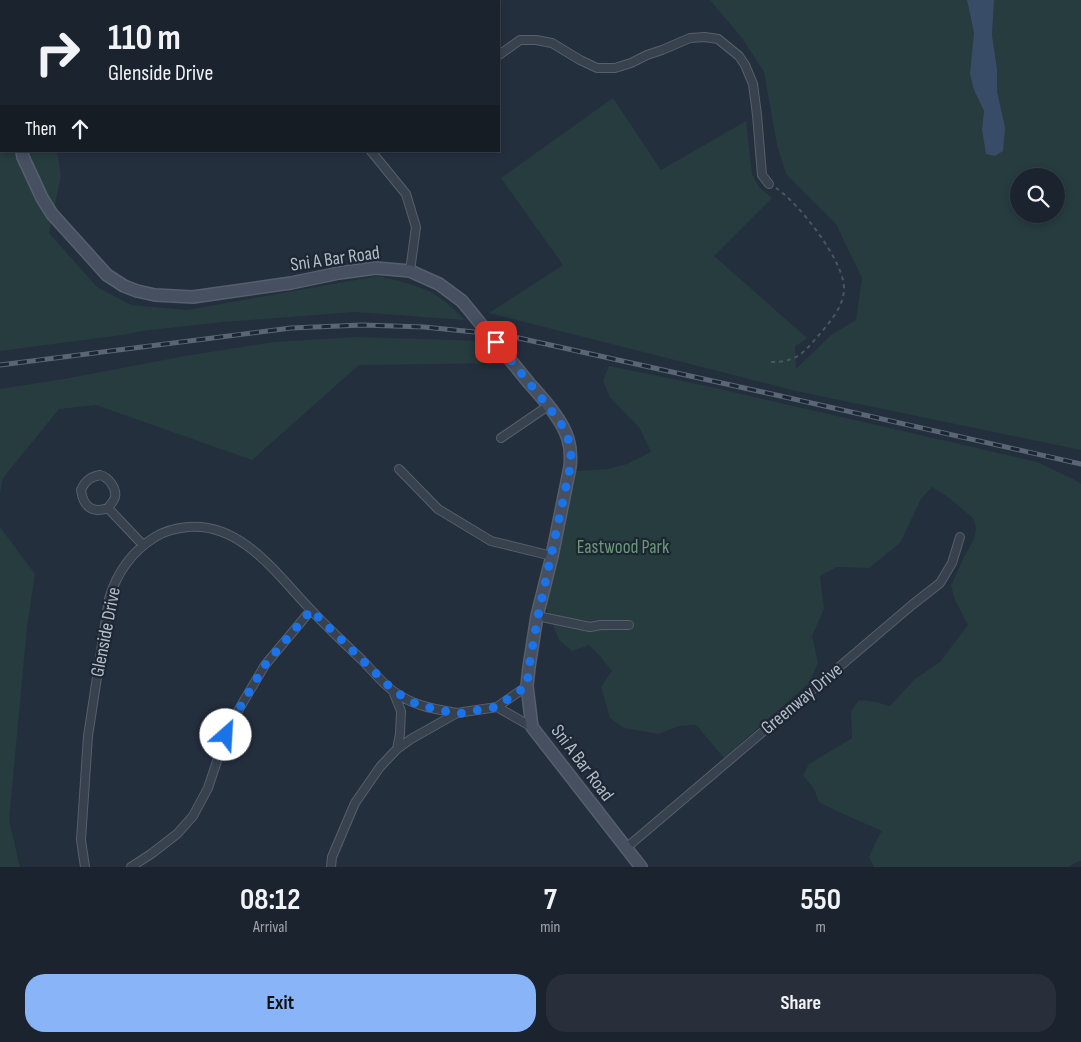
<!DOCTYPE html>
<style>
body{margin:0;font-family:"Sofia Sans Condensed",sans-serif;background:#282f3a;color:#f1f3f6;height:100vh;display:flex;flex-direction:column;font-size:19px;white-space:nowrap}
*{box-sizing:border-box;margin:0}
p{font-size:16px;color:#a0a4aa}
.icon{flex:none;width:28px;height:28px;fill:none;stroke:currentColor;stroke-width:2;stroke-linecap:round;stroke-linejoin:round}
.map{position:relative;height:867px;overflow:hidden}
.side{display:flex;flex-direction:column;background:#1b232e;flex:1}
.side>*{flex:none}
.top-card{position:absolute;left:0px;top:0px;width:500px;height:152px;box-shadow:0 2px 8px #0003,0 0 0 1px #39404a;background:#1b232e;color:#f1f3f6;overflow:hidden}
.tools{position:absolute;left:1010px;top:168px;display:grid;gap:10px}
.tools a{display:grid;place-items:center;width:55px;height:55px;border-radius:50%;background:#1b232e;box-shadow:0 2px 8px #0003,0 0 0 1px #39404a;font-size:25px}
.pin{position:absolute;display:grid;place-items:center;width:42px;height:42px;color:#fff;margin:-21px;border-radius:10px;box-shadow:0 2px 8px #0006}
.me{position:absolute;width:55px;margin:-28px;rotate:26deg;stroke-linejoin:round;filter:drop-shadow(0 0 4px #0008)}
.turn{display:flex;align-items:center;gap:18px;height:105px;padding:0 25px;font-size:22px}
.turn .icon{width:65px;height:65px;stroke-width:2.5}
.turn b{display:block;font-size:35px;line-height:42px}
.then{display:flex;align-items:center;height:48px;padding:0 25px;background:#0003;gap:10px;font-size:19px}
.eta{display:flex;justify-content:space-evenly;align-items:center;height:85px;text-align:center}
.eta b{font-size:30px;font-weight:700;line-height:35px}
.button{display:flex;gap:10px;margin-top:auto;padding:10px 25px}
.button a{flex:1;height:58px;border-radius:20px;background:#8ab4f8;color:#111;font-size:20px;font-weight:700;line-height:58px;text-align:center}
.button a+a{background:#282f3a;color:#f1f3f6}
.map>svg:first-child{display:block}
</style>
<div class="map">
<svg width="1081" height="867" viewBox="0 0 1081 867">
<rect width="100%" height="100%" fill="#242f3e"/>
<!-- green -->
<path fill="#263c3f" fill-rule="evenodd" d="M 0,0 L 75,0 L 76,1 L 1,1 L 1,151 L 57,151 L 61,176 L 49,233 L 97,287 L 131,305 L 187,310 L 378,276 C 395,280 419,285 434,294 C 446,301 456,311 465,320 L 355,312 L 223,322 L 142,331 L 122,335 L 0,351 Z
M 254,0 L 465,0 L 463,1 L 255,1 Z
M 710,0 L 967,0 L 974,33 L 973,52 L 974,90 L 984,111 L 982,129 L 1005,127 L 997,91 L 997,69 L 992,35 L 994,0 L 1081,0 L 1081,450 L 796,391 L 489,313 L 563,265 L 501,178 L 613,98 L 661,170 L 746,121 L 752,174 L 759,187 L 772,198 L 714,256 L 807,338 L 795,347 L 796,369 L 831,335 L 856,320 L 862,278 L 836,224 L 786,174 L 777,145 L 764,72 L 742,38 ZM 1019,176 L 1056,176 L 1056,214 L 1019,214 Z
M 357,337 L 482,341 L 504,363 L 359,365 L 252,460 L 96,405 L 59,409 L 3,478 L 0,493 L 0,389 L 64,379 L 185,356 L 274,342 Z
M 609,366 L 707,386 L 1037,462 L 1073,479 L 1081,484 L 1081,861 L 1079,861 L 1068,867 L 874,867 L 869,857 L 876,841 L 882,831 L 841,813 L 819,802 L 814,789 L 803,775 L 809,764 L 852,738 L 851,711 L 859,700 L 876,702 L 890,706 L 915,679 L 940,662 L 968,625 L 955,600 L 951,586 L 964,557 L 974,539 L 976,528 L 973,518 L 948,497 L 932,487 L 921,499 L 900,543 L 869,568 L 837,567 L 820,576 L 824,609 L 812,636 L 818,663 L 809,683 L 724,758 L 696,725 L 679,726 L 659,734 L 624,728 L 610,718 L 601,687 L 612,671 L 600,656 L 589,645 L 572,651 L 559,640 L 546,607 L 576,471 L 608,469 L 627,464 L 651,452 L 639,427 L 621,409 L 610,397 L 603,381 Z
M 0,527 L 35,574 L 27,627 L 9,820 L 20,867 L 0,867 Z"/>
<!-- water -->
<path fill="#394c67" d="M 967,0 L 994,0 L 992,35 L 997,69 L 997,91 L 1005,127 L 1003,151 L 995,156 L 986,154 L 982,129 L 984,111 L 974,90 L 970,74 L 974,33 Z"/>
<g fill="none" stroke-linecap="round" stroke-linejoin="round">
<defs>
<path id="street" d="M 11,0 L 13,1
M 234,0 L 237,1
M 106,1 L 110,0
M 499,55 L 520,40 L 536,40 L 552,43 L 580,60 L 597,68 L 615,68 L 631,63 L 647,55 L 662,50 L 690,38 L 705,37 L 718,39 L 739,56 L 745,65 L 753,84 L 757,115 L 762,175 L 769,184
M 371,151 L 406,194 L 416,227 L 410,271
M 501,438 L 548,406
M 399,469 L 438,509 L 491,541 L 552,556
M 100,475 C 108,477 117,488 115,497 C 114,501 110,505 108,508 C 92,514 83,506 81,490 C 85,481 90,477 100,475 Z
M 108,508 L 143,545
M 537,616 L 590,627 L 601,625 L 629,625
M 393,691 L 401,711 L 400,734 L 397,749
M 497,707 L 527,686
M 626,848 L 912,605 L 940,583 L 952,563 L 960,537
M 85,867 L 81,840 L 88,736 L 109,599 C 117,572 131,552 155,537 C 165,531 176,528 188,527 C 242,522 278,576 312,611 C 327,627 344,643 361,659 C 371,669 381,682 393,691 C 413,706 434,709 457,713
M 131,867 L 151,854 L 177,834 L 193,816 L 208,788 L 221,749 L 232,721 L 265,665 L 311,610
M 331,867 L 332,857 L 355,803 L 380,767 L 397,749 L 411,739 L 457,713 L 497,707 L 532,727"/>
<path id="secondary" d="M 0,73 L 1,77
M 22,151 L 23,157 L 42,198 L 52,214 L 107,275 L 124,286 L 137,291 L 155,295 L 193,297 L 291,283 L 339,273 L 376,268 L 410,271 L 439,284 L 462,301
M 529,383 C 543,399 562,419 568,439 C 571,449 571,458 570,467 L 552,556 L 537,616 L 529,667 L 527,686 L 532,727 L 641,867"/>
</defs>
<!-- street casing -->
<use href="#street" stroke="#565f6c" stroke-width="10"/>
<!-- secondary casing -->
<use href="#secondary" stroke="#565f6c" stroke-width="14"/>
<!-- path -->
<path stroke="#44595c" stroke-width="2" stroke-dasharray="4 4" stroke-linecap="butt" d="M 771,362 C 796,362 803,354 818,336 C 829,323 843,308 844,290 C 846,263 798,202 776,188"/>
<!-- street -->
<use href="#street" stroke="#38414e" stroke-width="8"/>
<!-- secondary -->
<use href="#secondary" stroke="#465061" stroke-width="11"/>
<defs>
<path id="rail" d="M 0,365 L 291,328 L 362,325 L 424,327 L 505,335 L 776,395 L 1081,464"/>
</defs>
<!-- rail casing -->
<use href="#rail" stroke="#5a6575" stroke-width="5"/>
<!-- rail -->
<use href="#rail" stroke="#1d2633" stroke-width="3" stroke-dasharray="9" stroke-linecap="butt"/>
<defs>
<path id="secondary-bridge" d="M 462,301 L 529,383"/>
</defs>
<!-- secondary-bridge casing -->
<use href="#secondary-bridge" stroke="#565f6c" stroke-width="14" stroke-linecap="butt"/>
<!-- secondary-bridge -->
<use href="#secondary-bridge" stroke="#465061" stroke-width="11"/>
</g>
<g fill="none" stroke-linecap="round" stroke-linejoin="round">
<!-- route -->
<path stroke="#1a73e8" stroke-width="9" stroke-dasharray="0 16.2" d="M 226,735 L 232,721 L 265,665 L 311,610 L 394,691 L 418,705 L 457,714 L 496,707 L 527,686 L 529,667 L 538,616 L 570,468 L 571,454 L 569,441 L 564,428 L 548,406 L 496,342"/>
</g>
<g text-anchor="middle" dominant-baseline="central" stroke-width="4.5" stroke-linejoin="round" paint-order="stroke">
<!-- street labels -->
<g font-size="19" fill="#b4bcc9" stroke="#1d2633">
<text transform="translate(335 259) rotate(-8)">Sni A Bar Road</text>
<text transform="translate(106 632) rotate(-79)">Glenside Drive</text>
<text transform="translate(802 699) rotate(-40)">Greenway Drive</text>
<text transform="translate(582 763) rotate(53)">Sni A Bar Road</text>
</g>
<!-- park labels -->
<g font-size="19" fill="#6b9a76" stroke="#1d2633">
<text x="623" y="547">Eastwood Park</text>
</g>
</g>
</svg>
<div class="tools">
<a><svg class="icon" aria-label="search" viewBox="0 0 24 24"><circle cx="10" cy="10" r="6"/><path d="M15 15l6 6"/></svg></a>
</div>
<div class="pin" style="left:496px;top:342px;background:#d93025"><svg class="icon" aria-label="arrive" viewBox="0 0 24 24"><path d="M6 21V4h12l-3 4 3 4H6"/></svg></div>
<svg class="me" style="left:226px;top:735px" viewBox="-20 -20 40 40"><circle r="19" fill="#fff"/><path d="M0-13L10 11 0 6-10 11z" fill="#1a73e8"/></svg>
<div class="top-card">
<div class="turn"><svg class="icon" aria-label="right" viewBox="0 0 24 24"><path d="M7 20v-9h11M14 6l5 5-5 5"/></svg><div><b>110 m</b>Glenside Drive</div></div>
<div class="then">Then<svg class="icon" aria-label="ahead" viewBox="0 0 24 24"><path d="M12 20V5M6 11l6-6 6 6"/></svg></div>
</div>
</div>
<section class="side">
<div class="eta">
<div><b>08:12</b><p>Arrival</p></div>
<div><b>7</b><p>min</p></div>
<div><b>550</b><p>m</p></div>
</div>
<div class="button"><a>Exit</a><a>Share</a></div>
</section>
